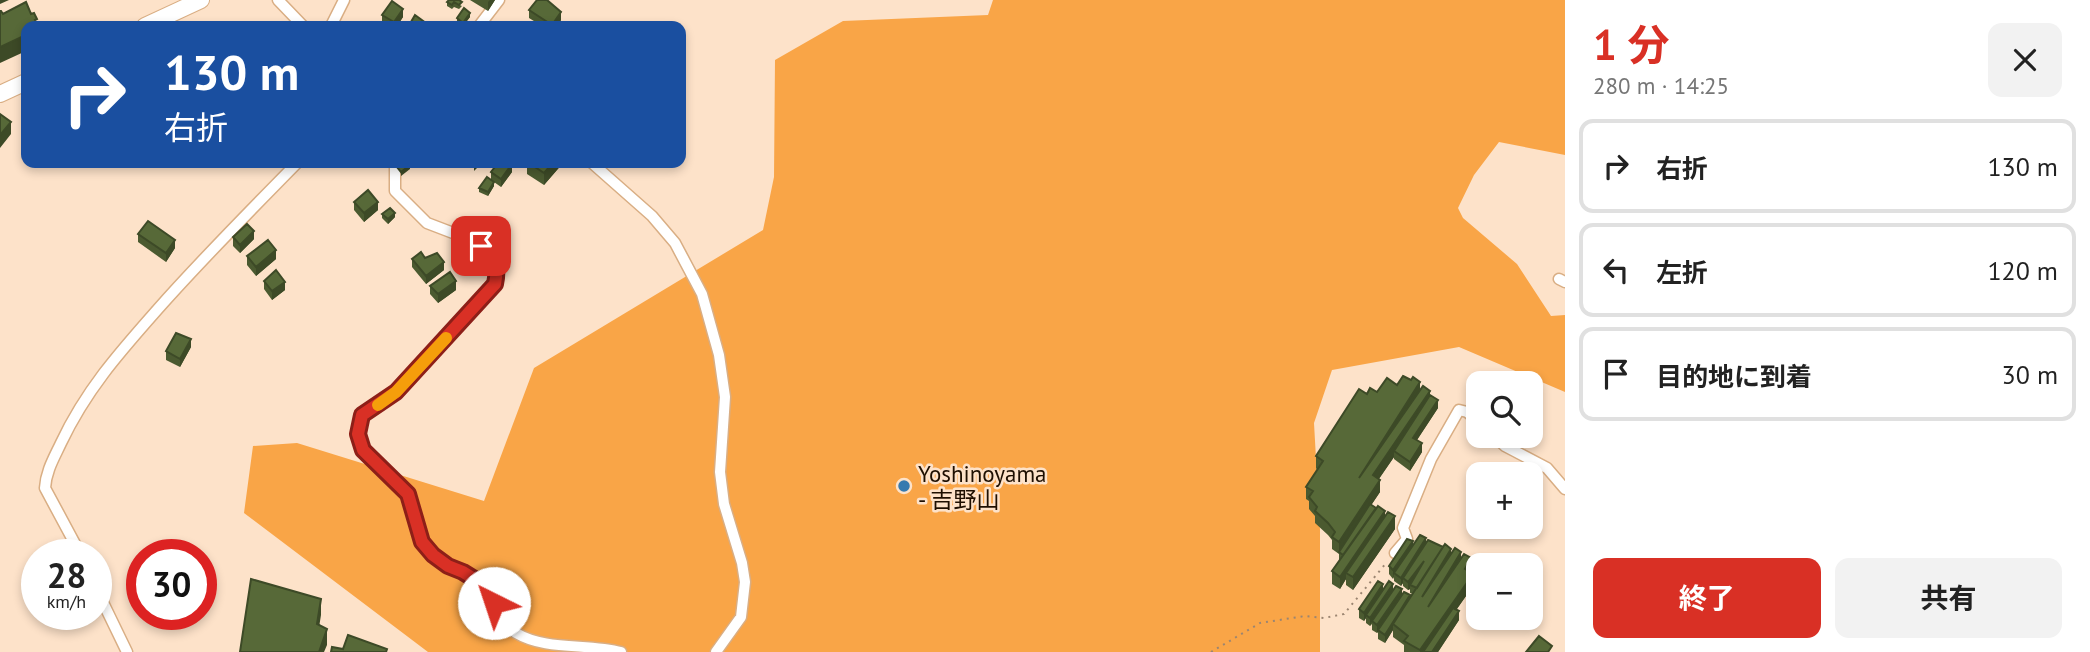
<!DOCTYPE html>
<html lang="ja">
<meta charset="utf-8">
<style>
body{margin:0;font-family:"PT Sans","Noto Sans JP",sans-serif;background:#f2f2f2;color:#222;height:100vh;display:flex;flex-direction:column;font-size:26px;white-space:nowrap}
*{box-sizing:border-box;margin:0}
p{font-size:23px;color:#767676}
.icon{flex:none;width:38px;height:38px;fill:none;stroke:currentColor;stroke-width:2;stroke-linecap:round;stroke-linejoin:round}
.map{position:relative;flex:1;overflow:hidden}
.side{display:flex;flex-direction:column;background:#fff;width:525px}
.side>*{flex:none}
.top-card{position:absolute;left:21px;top:21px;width:665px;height:147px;border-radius:14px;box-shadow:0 4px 10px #0003;background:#1a4fa0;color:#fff;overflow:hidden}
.controls{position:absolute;left:1466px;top:371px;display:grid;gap:14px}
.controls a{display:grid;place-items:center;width:77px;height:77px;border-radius:14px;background:#fff;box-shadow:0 4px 10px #0003;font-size:35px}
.speed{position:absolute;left:21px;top:539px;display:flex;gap:14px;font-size:35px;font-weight:700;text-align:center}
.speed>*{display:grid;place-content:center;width:91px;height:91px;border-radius:50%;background:#fff;box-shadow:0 4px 10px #0003;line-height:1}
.speed small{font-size:18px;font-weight:400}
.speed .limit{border:10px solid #d22;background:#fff;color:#111}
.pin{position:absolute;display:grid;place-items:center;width:60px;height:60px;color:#fff;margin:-30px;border-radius:14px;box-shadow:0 4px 10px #0006}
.me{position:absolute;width:77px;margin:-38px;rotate:319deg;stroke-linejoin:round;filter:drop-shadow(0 0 5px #0008)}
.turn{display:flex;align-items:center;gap:24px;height:147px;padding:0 28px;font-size:32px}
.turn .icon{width:91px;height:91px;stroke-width:2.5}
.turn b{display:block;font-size:49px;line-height:60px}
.round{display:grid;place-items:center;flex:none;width:74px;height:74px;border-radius:14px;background:#f2f2f2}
.head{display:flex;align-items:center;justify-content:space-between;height:119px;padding:0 28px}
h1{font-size:42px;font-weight:700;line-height:52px;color:#d93025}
.cta{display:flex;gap:14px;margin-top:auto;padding:14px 28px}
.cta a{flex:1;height:80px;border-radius:14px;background:#d93025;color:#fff;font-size:28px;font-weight:700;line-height:80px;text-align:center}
.cta a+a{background:#f2f2f2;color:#222}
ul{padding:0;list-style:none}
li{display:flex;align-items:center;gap:21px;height:94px;margin:0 14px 10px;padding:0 14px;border:4px solid #e0e0e0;border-radius:14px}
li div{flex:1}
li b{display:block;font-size:26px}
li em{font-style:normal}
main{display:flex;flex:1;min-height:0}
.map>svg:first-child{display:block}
</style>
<main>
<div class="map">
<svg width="1565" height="652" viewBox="0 0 1565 652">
<rect width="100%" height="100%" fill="#fde2c9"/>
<!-- forest -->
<path fill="#f9a547" d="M 993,0 L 1565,0 L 1565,155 L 1499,142 L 1474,175 L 1458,208 L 1463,218 L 1517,264 L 1551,316 L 1565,315 L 1565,392 L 1459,347 L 1332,370 L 1314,423 L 1320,530 L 1320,652 L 428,652 L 244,513 L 253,446 L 297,443 L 484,501 L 534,368 L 763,230 L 774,177 L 775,60 L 843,21 L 988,15 Z"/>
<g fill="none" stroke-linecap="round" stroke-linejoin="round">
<defs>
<path id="minor" d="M 278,0 L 303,26
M 331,26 L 344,0
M 479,26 L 499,0
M 395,163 L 395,191 L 427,223 L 461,236 L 481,245 L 493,258 L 498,269 L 495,284 L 483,299 L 396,392 L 362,415 C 359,427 357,435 362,447 C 369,464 395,477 406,492 C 420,510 412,535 433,555 C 447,567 479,575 488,588 C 498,603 499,622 516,633 C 546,651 588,643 621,652
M 592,163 L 652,216 L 675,243 L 702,294 L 719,355 L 725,397 L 720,472 L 724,504 L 742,563 L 745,582 L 741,617 L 716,652
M 1559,279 L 1565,282
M 1494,436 L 1505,446 L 1547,468 L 1565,489
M 1395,553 L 1407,539 L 1403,528 L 1431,459 L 1459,410 L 1467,412 L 1479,422
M 81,555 L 45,488 C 46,471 54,458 61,443 C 86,390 119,353 157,310 C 202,259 250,211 297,163
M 96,588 L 127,652"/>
<path id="secondary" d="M 145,26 L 201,0
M 0,94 L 26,82"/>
</defs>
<!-- minor casing -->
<use href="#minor" stroke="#d9ae84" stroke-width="13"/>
<!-- secondary casing -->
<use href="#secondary" stroke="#d9ae84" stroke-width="18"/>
<!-- path -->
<path stroke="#9b8571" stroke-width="2" stroke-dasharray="2 5" stroke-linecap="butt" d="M 1211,652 L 1260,623 L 1305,616 L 1324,618 L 1344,614 L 1387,562"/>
<!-- minor -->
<use href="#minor" stroke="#fff" stroke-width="10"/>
<!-- secondary -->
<use href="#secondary" stroke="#fff" stroke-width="16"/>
</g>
<!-- wall -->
<path fill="#4b5a30" d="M 449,0 L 462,6 L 459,9 L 454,7 L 452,9 L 447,6 L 447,2 Z
M 470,0 L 495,0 L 488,11 Z
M 529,10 L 561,20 L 557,26 L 542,26 L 529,18 Z
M 382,15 L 403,17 L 397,26 L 386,26 L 382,24 Z
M 470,17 L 463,26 L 457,23 L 457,18 Z
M 527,163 L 563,163 L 544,185 L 527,174 Z
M 491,172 L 512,172 L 501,187 L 494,182 L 494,186 L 488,196 L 479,192 L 479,188 L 491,180 Z
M 354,202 L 378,210 L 364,222 L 354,210 Z
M 382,214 L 395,217 L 388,224 L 382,218 Z
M 138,234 L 175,248 L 166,262 L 138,242 Z
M 233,237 L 254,239 L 240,253 L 233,246 Z
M 247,256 L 276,259 L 256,276 L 247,265 Z
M 425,258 L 444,270 L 426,284 L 412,267 L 412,259 Z
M 264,281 L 285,290 L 272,300 L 264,289 Z
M 430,286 L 456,290 L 438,303 L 430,294 Z
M 191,347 L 180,367 L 166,360 L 166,351 Z
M 1411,380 L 1420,389 L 1430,395 L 1438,408 L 1417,440 L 1422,452 L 1410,471 L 1394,459 L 1394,457 L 1379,479 L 1380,492 L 1371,505 L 1385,516 L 1395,529 L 1353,590 L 1346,585 L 1346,579 L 1340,589 L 1332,584 L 1332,571 L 1339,561 L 1339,554 L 1332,549 L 1332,540 L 1328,535 L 1315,523 L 1315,516 L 1309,509 L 1309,501 L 1306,499 L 1306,487 L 1317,470 L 1316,468 L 1316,456 L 1367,394 L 1377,392 Z
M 1426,542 L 1461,558 L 1471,571 L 1470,572 L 1473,586 L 1456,610 L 1459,620 L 1438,652 L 1404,652 L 1404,645 L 1393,637 L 1393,630 L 1385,643 L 1378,639 L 1378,632 L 1377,633 L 1372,630 L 1372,624 L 1370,626 L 1366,623 L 1366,618 L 1364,621 L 1359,618 L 1359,609 L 1383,591 L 1393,590 L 1402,596 L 1410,599 L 1413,594 L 1410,593 L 1410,589 L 1408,590 L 1403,586 L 1403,583 L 1401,586 L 1394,581 L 1394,577 L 1393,579 L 1389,574 L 1389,566 L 1413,546 Z
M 149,614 L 185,614 L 184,621 Z"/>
<!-- shaded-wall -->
<path fill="#3d4a27" d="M 0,0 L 9,0 L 0,4 Z
M 490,0 L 495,0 L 488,11 L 488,2 Z
M 403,9 L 403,17 L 397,26 L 394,26 L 394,22 Z
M 561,12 L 561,20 L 557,26 L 552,26 Z
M 470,13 L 470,17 L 463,26 L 463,23 Z
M 26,35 L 26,51 L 0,63 L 0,47 Z
M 11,122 L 11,134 L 0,148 L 0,135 Z
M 478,163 L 482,163 L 474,171 L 474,167 Z
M 553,163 L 563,163 L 544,185 L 544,173 Z
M 512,164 L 512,172 L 501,187 L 501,179 Z
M 410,165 L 410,169 L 401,176 L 401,172 Z
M 494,182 L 494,186 L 488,196 L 488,192 Z
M 378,202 L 378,210 L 364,222 L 364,213 Z
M 395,213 L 395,217 L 388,224 L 388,219 Z
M 254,231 L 254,239 L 240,253 L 240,245 Z
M 175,240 L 175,248 L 166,262 L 166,253 Z
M 276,250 L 276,259 L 256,276 L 256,267 Z
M 444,262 L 444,270 L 426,284 L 426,276 Z
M 456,281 L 456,290 L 438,303 L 438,294 Z
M 285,282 L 285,290 L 272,300 L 272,291 Z
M 191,339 L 191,347 L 180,367 L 180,359 Z
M 1420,382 L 1420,394 L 1359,478 Z
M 1430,391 L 1430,403 L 1394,451 L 1394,457 L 1373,487 L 1373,475 Z
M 1438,400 L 1438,408 L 1413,446 L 1413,438 Z
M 1422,443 L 1422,452 L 1410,471 L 1410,462 Z
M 1380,480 L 1380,492 L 1339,554 L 1339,542 Z
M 1385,511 L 1385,523 L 1346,573 L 1346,579 L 1340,589 L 1340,577 Z
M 1395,516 L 1395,529 L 1353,590 L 1353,577 Z
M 1426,538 L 1426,546 L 1403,578 L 1403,583 L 1401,586 L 1401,578 Z
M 1413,541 L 1413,550 L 1394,573 L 1393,579 L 1393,570 Z
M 1451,549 L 1451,561 L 1422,597 Z
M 1461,552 L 1461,564 L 1428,607 Z
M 1471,558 L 1471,571 L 1465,581 L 1465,569 Z
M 1424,561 L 1410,585 L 1410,589 L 1408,590 L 1408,582 Z
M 1473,574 L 1473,586 L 1427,652 L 1420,652 L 1420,650 Z
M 1383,584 L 1383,592 L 1366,615 L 1366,618 L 1364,621 L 1364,613 Z
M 1393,584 L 1393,593 L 1372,621 L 1370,626 L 1370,618 Z
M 1402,589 L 1402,598 L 1377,633 L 1377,625 Z
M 1410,595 L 1410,604 L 1393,624 L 1393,630 L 1385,643 L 1385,635 Z
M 321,599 L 321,615 L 317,640 L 317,624 Z
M 1459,611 L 1459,620 L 1438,652 L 1432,652 Z
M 327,629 L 327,645 L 324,652 L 319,652 Z"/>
<!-- building -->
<path fill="#576938" stroke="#3d4a27" stroke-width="2" d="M 449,0 L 459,0 L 462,2 L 459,5 L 454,2 L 452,5 L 447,2 Z
M 537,0 L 547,0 L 561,12 L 552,25 L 529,10 Z
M 392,1 L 403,9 L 394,22 L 382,15 Z
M 26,2 L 31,14 L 34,13 L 37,19 L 35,20 L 39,26 L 26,26 L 26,35 L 0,47 L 0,11 L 1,11 L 3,14 Z
M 464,8 L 470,13 L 463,23 L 457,18 Z
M 415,15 L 430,26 L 417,26 L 411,22 Z
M 0,114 L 11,122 L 0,135 Z
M 404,163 L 408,163 L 410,165 L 401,172 L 397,167 Z
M 498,163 L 509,163 L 512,164 L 501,179 L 491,172 Z
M 529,163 L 553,163 L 544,173 Z
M 487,177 L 494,182 L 488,192 L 479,188 Z
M 368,190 L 378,202 L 364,213 L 354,202 Z
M 390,208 L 395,213 L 388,219 L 382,214 Z
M 148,221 L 175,240 L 166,253 L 138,234 Z
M 247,224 L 254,231 L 240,245 L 233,237 Z
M 268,240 L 276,250 L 256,267 L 247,256 Z
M 421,252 L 425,258 L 437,253 L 444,262 L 426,276 L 412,259 Z
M 276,270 L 285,282 L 272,291 L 264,281 Z
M 450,272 L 456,281 L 438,294 L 430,286 Z
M 176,333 L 191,339 L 180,359 L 166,351 Z
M 1403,376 L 1411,380 L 1413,377 L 1420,382 L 1359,478 L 1423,386 L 1430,391 L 1373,475 L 1380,480 L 1339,542 L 1332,537 L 1335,532 L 1328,523 L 1315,511 L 1317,507 L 1309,497 L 1313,491 L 1306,487 L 1323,461 L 1316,456 L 1359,389 L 1367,394 L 1370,388 L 1377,392 L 1387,378 L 1397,385 Z
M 1430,395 L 1438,400 L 1413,438 L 1422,443 L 1410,462 L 1394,451 Z
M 1370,504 L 1376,508 L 1343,555 L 1339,552 Z
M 1378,506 L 1385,511 L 1340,577 L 1332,571 Z
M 1388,512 L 1395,516 L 1353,577 L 1346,573 Z
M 1420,535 L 1426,538 L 1401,578 L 1394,573 Z
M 1407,539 L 1413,541 L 1393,570 L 1389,566 Z
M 1428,540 L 1443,547 L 1417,588 L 1410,585 L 1424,561 L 1408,582 L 1403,578 Z
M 1445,544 L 1451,549 L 1422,597 L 1455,548 L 1461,552 L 1428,607 L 1464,554 L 1471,558 L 1465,569 L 1473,574 L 1420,650 L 1404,641 L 1408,636 L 1393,624 Z
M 251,579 L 321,599 L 317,624 L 327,629 L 319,652 L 240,652 Z
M 1378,581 L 1383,584 L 1364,613 L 1359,609 Z
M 1389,581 L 1393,584 L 1370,618 L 1366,615 Z
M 1396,586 L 1402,589 L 1377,625 L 1372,621 Z
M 1404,592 L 1410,595 L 1385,635 L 1378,630 Z
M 1453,608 L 1459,611 L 1432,652 L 1423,652 Z
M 348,635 L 387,649 L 386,652 L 331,652 L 332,647 L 343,649 Z
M 1539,636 L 1552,646 L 1548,652 L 1526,652 Z"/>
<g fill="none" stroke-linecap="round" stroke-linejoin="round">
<defs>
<path id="route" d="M 481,246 C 495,260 499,264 495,284 L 396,392 L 362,415 L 358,434 L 363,450 L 408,494 L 422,542 L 433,555 L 448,566 L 463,572 L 487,587 L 494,603"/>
</defs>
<!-- route casing -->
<use href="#route" stroke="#8d1f18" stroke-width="18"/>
<!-- route -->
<use href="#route" stroke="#d93025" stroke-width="12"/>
<!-- slow -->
<path stroke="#f59e0b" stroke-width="12" d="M 378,405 L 396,392 L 446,338"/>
</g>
<!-- markers -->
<circle fill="#367aaf" stroke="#fde2c9" stroke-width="2.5" cx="904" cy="486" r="7"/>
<g text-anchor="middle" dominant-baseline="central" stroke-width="5" stroke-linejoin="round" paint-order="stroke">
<!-- poi labels -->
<g font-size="23" fill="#1e0f01" stroke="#fde2c9" text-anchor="start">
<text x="918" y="473">Yoshinoyama<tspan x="918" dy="26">- 吉野山</tspan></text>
</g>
</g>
</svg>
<div class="controls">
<a><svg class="icon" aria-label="search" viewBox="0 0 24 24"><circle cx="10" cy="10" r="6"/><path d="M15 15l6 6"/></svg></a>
<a>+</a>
<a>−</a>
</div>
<div class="speed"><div>28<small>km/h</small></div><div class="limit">30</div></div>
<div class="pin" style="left:481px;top:246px;background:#d93025"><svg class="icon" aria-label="arrive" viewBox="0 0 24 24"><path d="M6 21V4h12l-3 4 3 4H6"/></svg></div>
<svg class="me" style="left:494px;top:603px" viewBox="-20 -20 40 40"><circle r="19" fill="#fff"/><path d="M0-13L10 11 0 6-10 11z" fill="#d93025"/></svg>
<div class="top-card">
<div class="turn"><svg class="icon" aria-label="right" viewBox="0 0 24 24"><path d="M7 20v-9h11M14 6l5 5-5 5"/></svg><div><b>130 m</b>右折</div></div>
</div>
</div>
<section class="side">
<div class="head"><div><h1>1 分</h1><p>280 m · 14:25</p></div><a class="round"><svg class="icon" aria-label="close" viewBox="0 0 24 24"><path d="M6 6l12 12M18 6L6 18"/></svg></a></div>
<ul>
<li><svg class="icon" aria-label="right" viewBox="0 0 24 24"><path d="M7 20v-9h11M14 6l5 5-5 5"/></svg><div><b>右折</b></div><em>130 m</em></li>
<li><svg class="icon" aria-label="left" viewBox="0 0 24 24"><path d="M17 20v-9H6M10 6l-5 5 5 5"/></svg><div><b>左折</b></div><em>120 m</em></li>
<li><svg class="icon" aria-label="arrive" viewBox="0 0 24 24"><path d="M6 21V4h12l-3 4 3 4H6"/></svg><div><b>目的地に到着</b></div><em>30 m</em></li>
</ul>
<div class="cta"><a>終了</a><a>共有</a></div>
</section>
</main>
